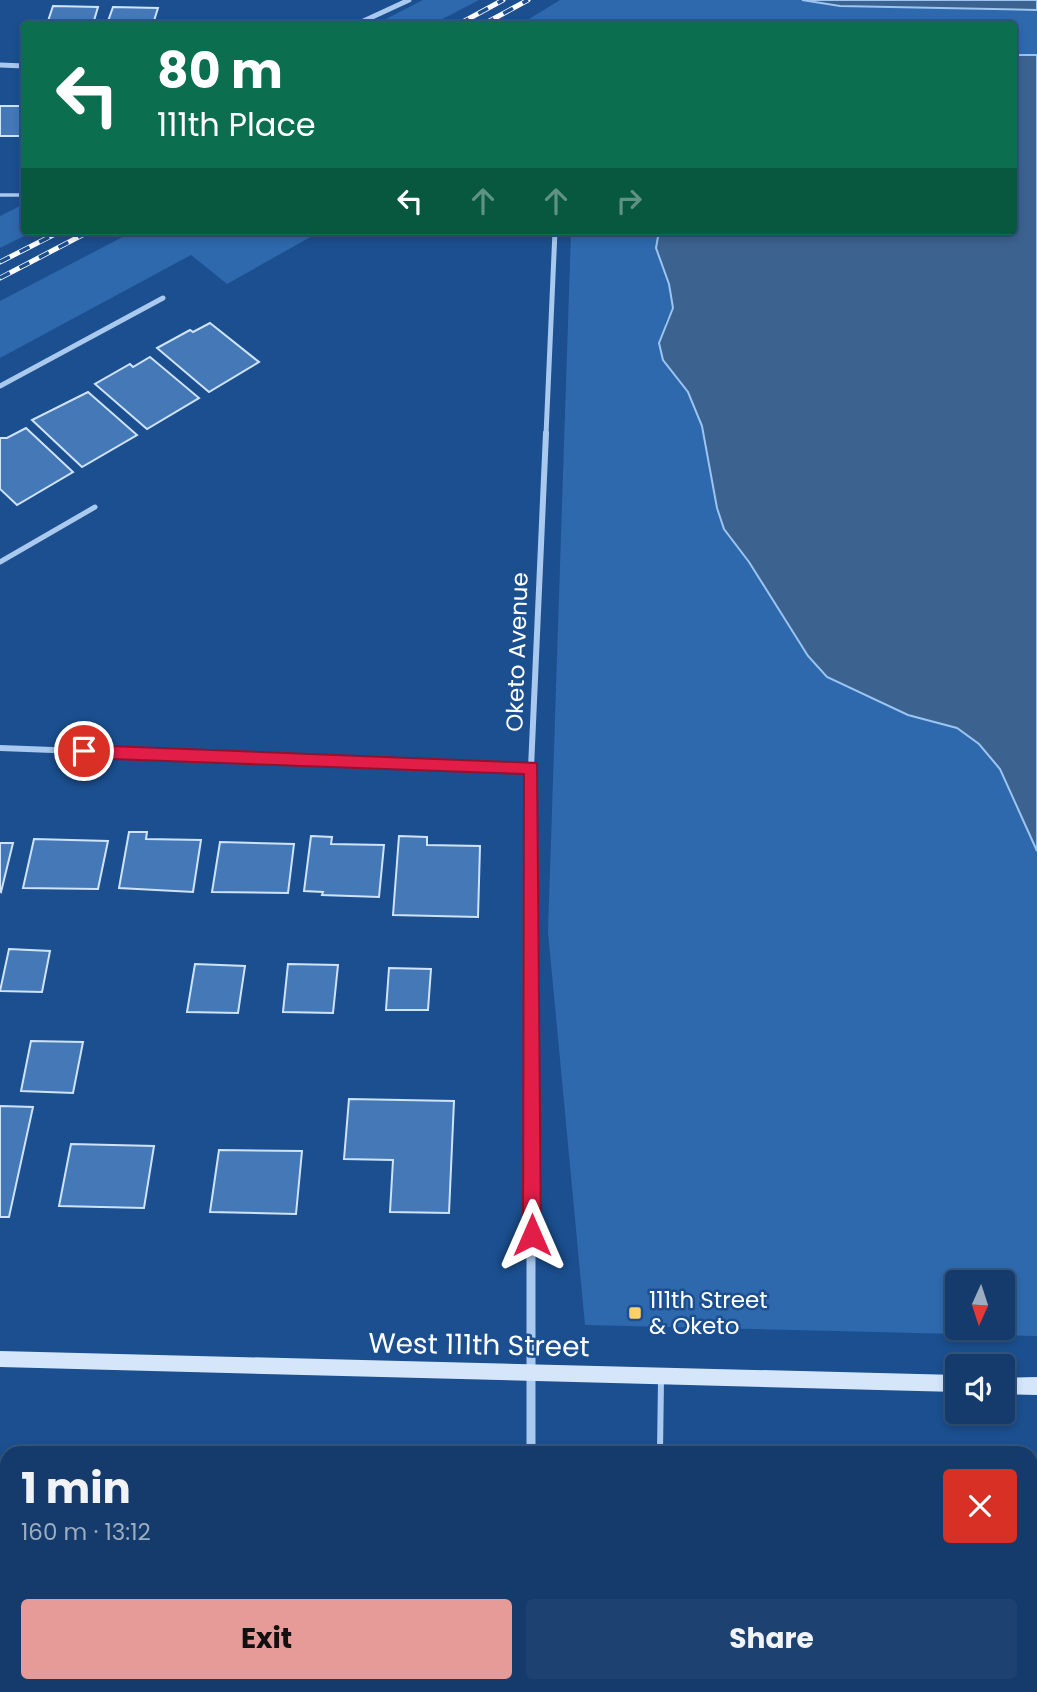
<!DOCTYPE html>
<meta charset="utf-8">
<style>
body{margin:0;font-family:Poppins,sans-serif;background:#1d4271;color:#f1f3f6;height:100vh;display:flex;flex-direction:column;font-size:26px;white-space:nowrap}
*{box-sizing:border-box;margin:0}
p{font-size:23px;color:#9dadc1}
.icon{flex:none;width:38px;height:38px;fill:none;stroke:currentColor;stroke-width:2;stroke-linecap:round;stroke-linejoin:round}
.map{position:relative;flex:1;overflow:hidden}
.panel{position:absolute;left:0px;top:1446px;width:1038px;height:247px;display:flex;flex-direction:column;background:#143b6b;border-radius:21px 21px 0 0;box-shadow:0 4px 10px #0003,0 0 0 2px #33557e}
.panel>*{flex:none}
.hud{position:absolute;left:21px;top:21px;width:996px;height:214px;border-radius:7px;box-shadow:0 4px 10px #0003,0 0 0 2px #33557e;background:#0b6e4f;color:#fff;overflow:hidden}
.needle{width:46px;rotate:183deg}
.tools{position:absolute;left:945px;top:1270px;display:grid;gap:14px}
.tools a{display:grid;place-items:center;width:70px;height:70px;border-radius:7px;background:#143b6b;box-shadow:0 4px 10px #0003,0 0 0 2px #33557e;font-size:35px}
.pin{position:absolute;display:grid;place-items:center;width:60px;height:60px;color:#fff;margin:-30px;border:4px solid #fff;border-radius:50%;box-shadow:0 2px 7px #0007}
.me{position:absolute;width:77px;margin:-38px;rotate:0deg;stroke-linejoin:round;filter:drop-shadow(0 0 5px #0008)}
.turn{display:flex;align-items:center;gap:24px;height:147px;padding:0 21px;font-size:32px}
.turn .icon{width:91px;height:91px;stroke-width:2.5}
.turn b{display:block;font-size:49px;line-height:60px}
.lanes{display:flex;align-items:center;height:66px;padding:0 21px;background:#0003;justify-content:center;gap:35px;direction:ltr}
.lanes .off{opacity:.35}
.round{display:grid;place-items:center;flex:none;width:74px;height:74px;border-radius:7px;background:#1d4271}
.overview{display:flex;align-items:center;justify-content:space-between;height:119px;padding:0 21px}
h1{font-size:42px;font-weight:700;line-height:52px}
.button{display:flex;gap:14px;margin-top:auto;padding:14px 21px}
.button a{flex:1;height:80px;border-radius:7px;background:#e69b98;color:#111;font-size:28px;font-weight:700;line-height:80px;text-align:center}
.button a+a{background:#1d4271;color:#f1f3f6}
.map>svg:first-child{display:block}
</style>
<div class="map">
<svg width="1037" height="1692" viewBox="0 0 1037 1692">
<rect width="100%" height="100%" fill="#1b4f8f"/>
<!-- green -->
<path fill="#2e69ad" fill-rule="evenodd" d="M 423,0 L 479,0 L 433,24 L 376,24 Z
M 560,0 L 802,0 L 840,6 L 1037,10 L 1037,55 L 1013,55 L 1013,24 L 521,24 Z
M 24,204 L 24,231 L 34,231 L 0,248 L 0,216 Z
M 134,231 L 321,231 L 227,284 L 191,255 L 0,358 L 0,301 Z
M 571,231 L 659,231 L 656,248 L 669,284 L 673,308 L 665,323 L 677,377 L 688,392 L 702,426 L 717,508 L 724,530 L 749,562 L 808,656 L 908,715 L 957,728 L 979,744 L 1000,769 L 1037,851 L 1037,1336 L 585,1325 L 548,932 ZM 957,1283 L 1003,1283 L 1003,1328 L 957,1328 Z"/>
<!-- water -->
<path fill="#3c6290" stroke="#9cc4f0" stroke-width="2" d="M 802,0 L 1037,0 L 1037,10 L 840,6 Z
M 1013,55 L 1037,55 L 1037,851 L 1000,769 L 979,744 L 957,728 L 908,715 L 827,677 L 808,656 L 749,562 L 724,529 L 717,508 L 702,426 L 688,392 L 663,360 L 659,343 L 673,308 L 669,284 L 656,248 L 659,231 L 1013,231 Z"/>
<!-- building -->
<path fill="#4478b7" stroke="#cfe3fa" stroke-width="2" d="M 53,6 L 98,7 L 93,24 L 47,24 Z
M 113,7 L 158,8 L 153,24 L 107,24 Z
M 0,106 L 24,106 L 24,136 L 0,136 Z
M 210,323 L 259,362 L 209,392 L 157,348 L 190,330 L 193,332 Z
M 150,357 L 199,398 L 147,429 L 95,384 L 130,364 L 133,367 Z
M 88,392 L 137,435 L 82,467 L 32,420 Z
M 26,428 L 73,472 L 17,505 L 0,489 L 0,438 L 7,438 Z
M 129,832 L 147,832 L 146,839 L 201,840 L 193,892 L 119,888 Z
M 311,836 L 332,837 L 331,844 L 384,845 L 379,897 L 322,895 L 323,892 L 304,891 Z
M 399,836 L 427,837 L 427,845 L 480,846 L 478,917 L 393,915 Z
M 34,839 L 108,841 L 98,889 L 23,888 Z
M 220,842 L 294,844 L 288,893 L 212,892 Z
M 0,843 L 13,843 L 1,892 L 0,891 Z
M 9,949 L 50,951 L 42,992 L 0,991 Z
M 195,964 L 245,966 L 238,1013 L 187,1012 Z
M 288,964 L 338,965 L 333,1013 L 283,1012 Z
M 389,968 L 431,969 L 428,1010 L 386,1010 Z
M 31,1041 L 83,1042 L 73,1093 L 21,1091 Z
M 349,1099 L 454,1101 L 449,1213 L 390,1212 L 393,1160 L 344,1159 Z
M 0,1106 L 33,1107 L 9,1217 L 0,1217 Z
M 71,1144 L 154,1146 L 144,1208 L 59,1206 Z
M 219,1150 L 302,1151 L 296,1214 L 210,1212 Z"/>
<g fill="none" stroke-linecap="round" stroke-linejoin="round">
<!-- lane-far2 -->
<path stroke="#a9c9ee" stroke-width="3.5" d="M 0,195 L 24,195"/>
<!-- lane-far1 -->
<path stroke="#a9c9ee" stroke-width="5" d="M 0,562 L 95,507"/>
<!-- lane -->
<path stroke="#a9c9ee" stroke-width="6" d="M 660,1452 L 661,1380
M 658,1685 L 658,1692"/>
<!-- street-far2 -->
<path stroke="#a9c9ee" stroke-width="5" d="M 357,24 L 409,0
M 0,65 L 24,66
M 0,386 L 163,298
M 546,435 L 555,231"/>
<!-- street-far1 -->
<path stroke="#a9c9ee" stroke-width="6" d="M 0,748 L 531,768
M 531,988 L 531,768 L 546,433"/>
<!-- street -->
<path stroke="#a9c9ee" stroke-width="9" d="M 531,986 L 531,1452
M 527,1685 L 527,1692"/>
<!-- secondary -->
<path fill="#d6e6fa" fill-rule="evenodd" d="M 0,1351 L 957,1375 L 957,1392 L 0,1367 Z
M 1037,1377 L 1037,1395 L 1003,1394 L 1003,1378 Z"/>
<defs>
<path id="rail" d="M 459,24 L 503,0
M 484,24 L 528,0
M 0,262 L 61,231
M 0,278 L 90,231"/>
</defs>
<!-- rail casing -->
<use href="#rail" stroke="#fff" stroke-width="5"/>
<!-- rail -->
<use href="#rail" stroke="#1b4f8f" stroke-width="3.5" stroke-dasharray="11" stroke-linecap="butt"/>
</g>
<!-- route -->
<path fill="#e11d48" stroke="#92132f" stroke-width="2" d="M 84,745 L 537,763 L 541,1235 L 539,1242 L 532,1245 L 526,1242 L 523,1235 L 524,774 L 84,758 L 76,751 Z"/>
<!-- markers -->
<rect fill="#ffd166" stroke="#1b4f8f" stroke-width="2.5" x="628" y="1306" width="14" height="14" rx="3.5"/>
<g text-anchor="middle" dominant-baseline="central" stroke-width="5" stroke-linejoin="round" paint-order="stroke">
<!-- street labels -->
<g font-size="23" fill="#fff" stroke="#1b4f8f">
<text transform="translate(517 652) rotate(-88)">Oketo Avenue</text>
</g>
<!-- poi labels -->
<g font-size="23" fill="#fff" stroke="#1b4f8f" text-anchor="start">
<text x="649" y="1300">111th Street<tspan x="649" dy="26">&amp; Oketo</tspan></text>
</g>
<!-- near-street labels -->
<g font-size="28" fill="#fff" stroke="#1b4f8f">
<text transform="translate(479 1345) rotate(1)">West 111th Street</text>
</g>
</g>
</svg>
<div class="tools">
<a><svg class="needle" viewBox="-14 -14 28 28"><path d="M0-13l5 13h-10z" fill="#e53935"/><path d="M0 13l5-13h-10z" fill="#9dadc1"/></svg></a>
<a><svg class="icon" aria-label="sound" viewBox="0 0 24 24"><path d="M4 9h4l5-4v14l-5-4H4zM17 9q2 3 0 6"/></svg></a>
</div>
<div class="pin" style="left:84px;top:751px;background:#d93025"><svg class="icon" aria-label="arrive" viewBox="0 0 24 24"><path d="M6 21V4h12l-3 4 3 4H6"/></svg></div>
<svg class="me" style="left:532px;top:1235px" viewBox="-20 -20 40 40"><path d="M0-17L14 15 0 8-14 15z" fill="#e11d48" stroke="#fff" stroke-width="4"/></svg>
<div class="hud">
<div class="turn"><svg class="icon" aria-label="left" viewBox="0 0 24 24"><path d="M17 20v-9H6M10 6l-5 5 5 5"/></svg><div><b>80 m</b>111th Place</div></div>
<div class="lanes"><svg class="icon" aria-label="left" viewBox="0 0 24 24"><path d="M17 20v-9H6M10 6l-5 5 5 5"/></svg><svg class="icon off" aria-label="ahead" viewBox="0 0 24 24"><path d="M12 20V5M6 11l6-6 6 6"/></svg><svg class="icon off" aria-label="ahead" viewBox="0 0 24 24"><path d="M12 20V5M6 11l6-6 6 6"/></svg><svg class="icon off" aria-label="right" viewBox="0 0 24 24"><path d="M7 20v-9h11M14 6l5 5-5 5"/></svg></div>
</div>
<section class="panel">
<div class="overview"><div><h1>1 min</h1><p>160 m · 13:12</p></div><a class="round" style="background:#d93025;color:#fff"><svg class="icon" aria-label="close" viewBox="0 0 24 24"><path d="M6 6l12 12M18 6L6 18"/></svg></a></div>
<div class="button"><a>Exit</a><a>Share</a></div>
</section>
</div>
